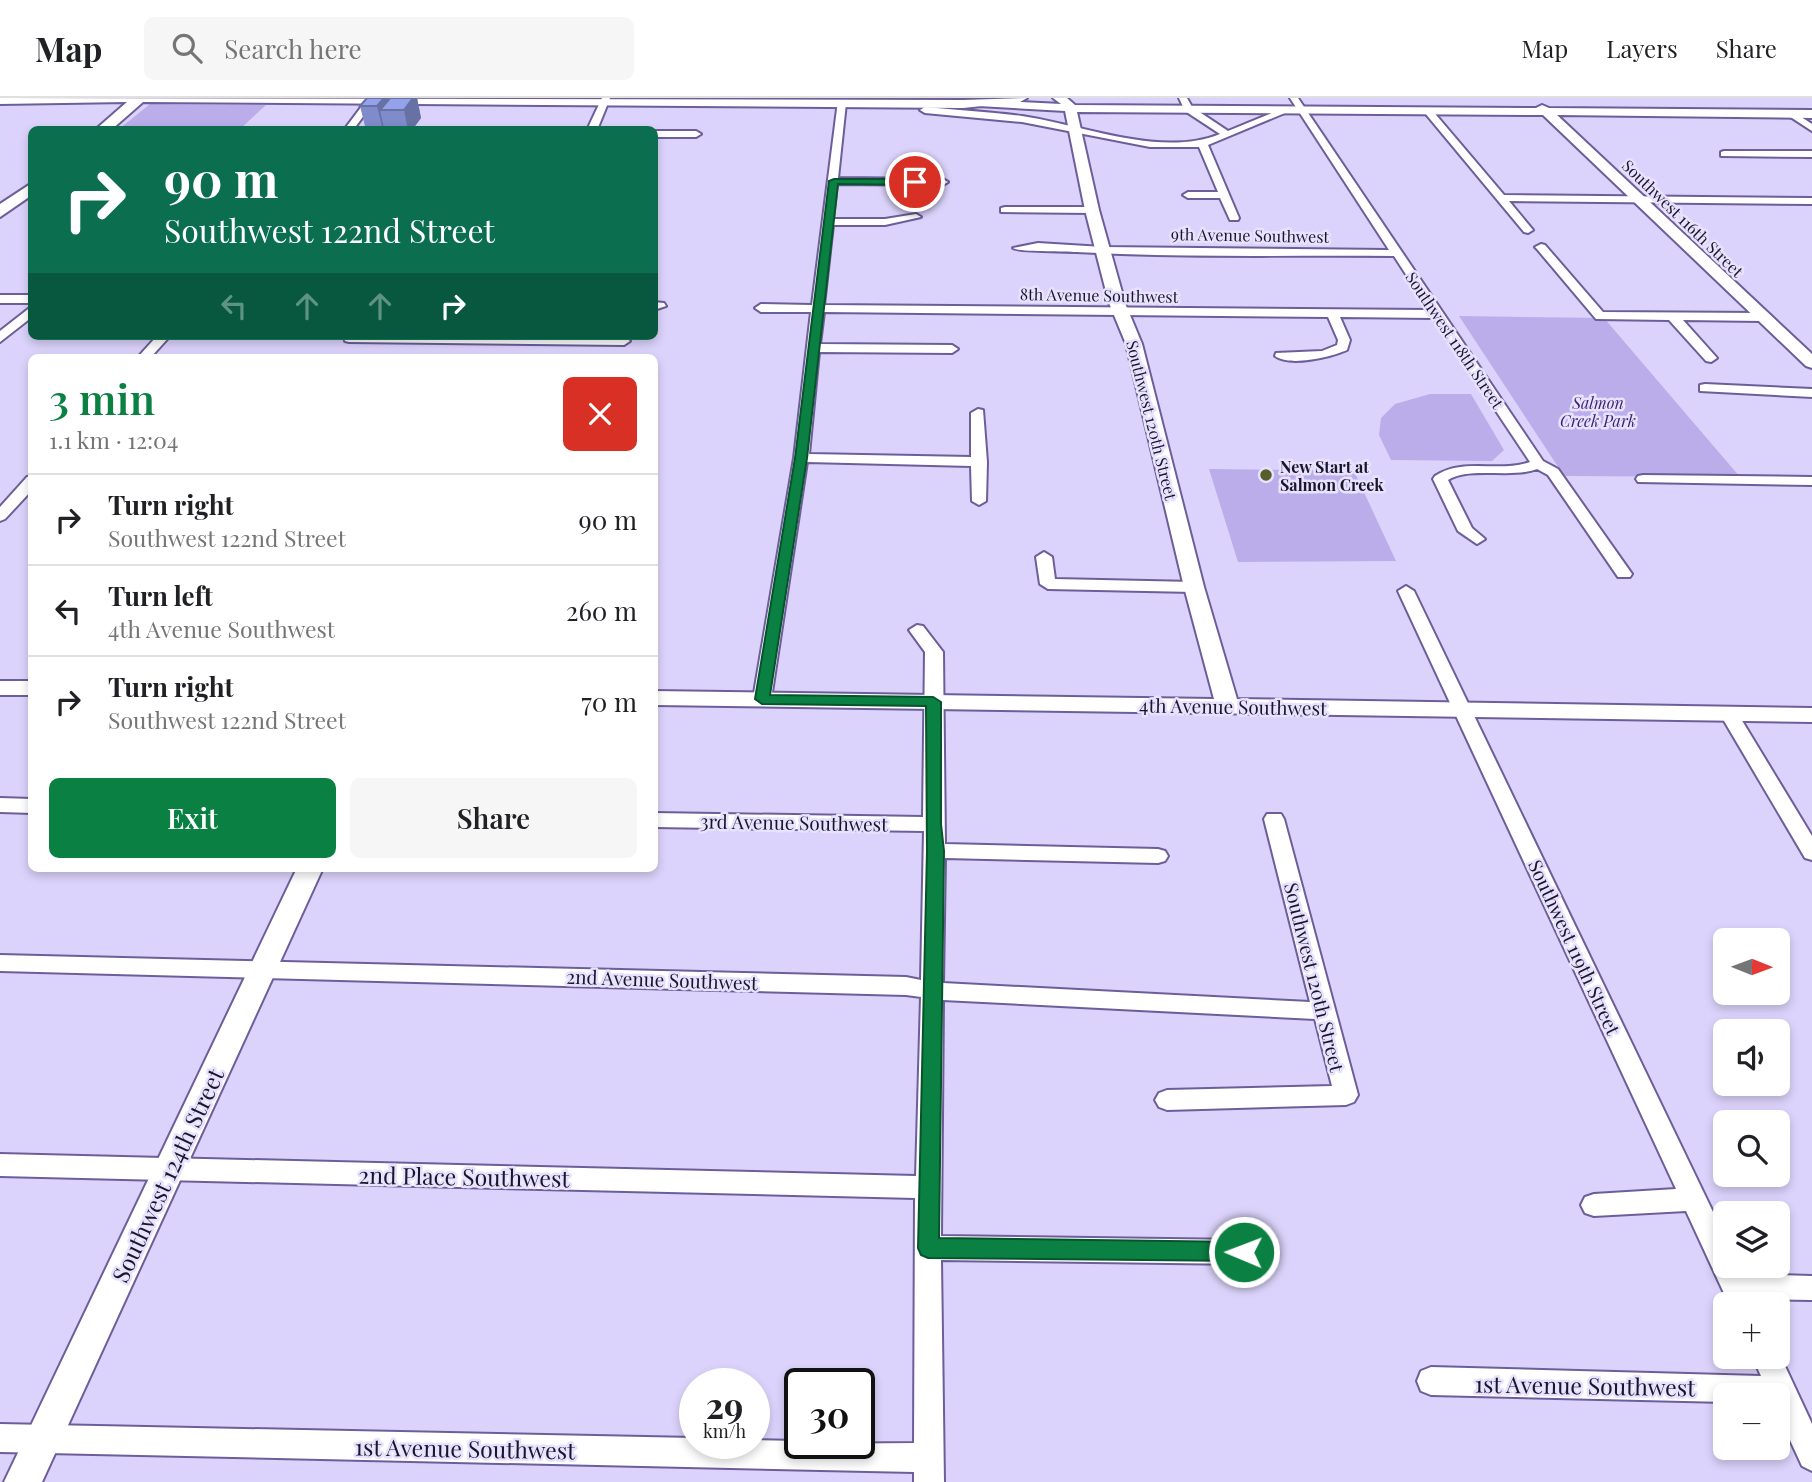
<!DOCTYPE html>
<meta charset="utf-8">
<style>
body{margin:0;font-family:"Playfair Display",serif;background:#f6f6f6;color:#202124;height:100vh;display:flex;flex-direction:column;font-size:26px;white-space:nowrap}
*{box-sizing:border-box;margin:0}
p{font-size:23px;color:#757577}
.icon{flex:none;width:38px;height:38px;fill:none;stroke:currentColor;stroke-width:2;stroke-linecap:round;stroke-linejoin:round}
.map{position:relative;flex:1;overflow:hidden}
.side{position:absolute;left:28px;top:256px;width:630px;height:518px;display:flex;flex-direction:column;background:#fff;border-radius:10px;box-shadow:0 4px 10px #0003}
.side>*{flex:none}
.hud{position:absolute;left:28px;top:28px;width:630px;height:214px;border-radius:10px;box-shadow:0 4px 10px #0003;background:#0b6e4f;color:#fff;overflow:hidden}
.needle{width:46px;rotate:91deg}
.fabs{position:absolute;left:1713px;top:830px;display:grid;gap:14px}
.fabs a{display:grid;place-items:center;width:77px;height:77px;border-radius:10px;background:#fff;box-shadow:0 4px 10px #0003;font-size:35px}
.speed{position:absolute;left:679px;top:1270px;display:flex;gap:14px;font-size:35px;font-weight:700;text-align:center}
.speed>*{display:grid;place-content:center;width:91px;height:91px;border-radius:50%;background:#fff;box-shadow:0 4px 10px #0003;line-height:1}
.speed small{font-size:18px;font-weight:400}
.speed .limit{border:4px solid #111;border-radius:10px;background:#fff;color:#111}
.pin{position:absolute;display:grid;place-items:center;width:60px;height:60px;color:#fff;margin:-30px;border:4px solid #fff;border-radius:50%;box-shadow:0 2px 7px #0007}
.me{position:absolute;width:77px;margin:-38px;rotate:271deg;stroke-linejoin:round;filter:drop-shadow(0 0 5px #0008)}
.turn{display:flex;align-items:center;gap:24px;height:147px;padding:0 21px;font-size:32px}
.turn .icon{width:91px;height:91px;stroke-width:2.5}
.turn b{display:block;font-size:49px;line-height:60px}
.lanes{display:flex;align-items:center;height:66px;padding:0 21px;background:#0003;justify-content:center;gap:35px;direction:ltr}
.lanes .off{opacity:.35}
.round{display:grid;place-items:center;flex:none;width:74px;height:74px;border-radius:10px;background:#f6f6f6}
.headline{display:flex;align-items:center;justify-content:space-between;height:119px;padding:0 21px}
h1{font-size:42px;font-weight:600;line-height:52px;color:#0b8043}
.cta{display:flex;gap:14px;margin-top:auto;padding:14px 21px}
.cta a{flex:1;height:80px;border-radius:10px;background:#0b8043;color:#fff;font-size:28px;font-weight:600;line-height:80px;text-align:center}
.cta a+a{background:#f6f6f6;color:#202124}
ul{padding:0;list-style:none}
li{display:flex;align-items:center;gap:21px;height:91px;padding:0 21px;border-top:2px solid #e0e0e0}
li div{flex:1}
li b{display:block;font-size:26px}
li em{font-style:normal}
header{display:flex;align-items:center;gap:42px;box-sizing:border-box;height:98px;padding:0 35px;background:#fff;border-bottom:2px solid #e0e0e0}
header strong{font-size:33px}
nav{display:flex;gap:38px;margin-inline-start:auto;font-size:24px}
.search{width:490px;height:63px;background:#f6f6f6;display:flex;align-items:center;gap:18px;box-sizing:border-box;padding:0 24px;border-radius:10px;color:#757577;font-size:26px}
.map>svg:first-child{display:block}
</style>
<header>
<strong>Map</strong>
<div class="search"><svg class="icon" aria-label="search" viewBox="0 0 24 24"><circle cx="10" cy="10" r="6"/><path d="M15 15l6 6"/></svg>Search here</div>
<nav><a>Map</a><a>Layers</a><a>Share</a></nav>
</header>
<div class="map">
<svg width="1812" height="1384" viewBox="0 0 1812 1384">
<rect width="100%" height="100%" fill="#dbd3fb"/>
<!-- green -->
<path fill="#bbadea" d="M 150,6 L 266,7 L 240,31 L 119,31 Z
M 1459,218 L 1604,220 L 1740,379 L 1564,378 Z
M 1430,296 L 1471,296 L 1504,352 L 1492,363 L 1391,362 L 1379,337 L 1381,320 L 1395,306 Z
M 1209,371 L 1354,373 L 1396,463 L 1238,464 Z"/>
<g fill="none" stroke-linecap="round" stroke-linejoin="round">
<defs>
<path id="minor" d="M 368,0 L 377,0 L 353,32 L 344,32 Z
M 602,0 L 610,0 L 597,32 L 587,32 Z
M 1179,0 L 1187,0 L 1192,9 L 1228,33 L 1284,10 L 1292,12 L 1208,47 L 1239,120 L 1238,122 L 1230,122 L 1220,100 L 1188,100 L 1183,97 L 1188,94 L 1218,94 L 1199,49 L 1150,49 L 1022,24 L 925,15 L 920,12 L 925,9 C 957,12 990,14 1022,18 C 1084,27 1161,60 1220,36 L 1185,13 Z
M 1290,0 L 1298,0 L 1543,363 L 1558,371 L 1632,476 L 1630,479 L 1618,479 L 1548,377 L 1537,371 C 1511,381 1469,368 1448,382 L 1472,430 L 1485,441 L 1477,446 L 1458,433 L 1433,381 L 1435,378 C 1463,359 1499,375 1530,364 L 1434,220 L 1340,219 L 1350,242 L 1347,252 C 1331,259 1290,269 1275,258 L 1276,255 L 1322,253 L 1337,247 L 1338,242 L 1328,219 L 824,214 L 820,246 L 952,247 L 958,251 L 952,255 L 819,254 L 809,356 L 971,359 L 971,315 L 978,311 L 983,312 L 987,364 L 986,403 L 979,407 L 972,403 L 971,368 L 807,364 L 771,601 L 762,607 L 756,605 L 753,601 L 794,360 L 811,214 L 761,214 L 755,210 L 761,206 L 812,207 L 838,3 L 846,5 L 838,80 L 943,81 L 948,84 L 943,87 L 837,86 L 833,121 L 885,121 L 916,116 L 921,119 L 885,127 L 833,127 L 824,207 L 1429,212 L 1394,158 C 1288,157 1182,160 1076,154 C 1065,153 1018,154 1013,150 L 1038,145 L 1103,149 L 1389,152 Z
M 1425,11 L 1431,11 L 1504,97 L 1812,100 L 1812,106 L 1509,103 L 1533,132 L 1528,135 L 1524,134 L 1425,15 Z
M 1792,13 L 1812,26 L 1812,33 L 1789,18 L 1787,16 Z
M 654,33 L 696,33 L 701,36 L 696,39 L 654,39 Z
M 1724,53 L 1812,53 L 1812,59 L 1721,58 L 1721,54 Z
M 1005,109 L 1092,109 L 1097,112 L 1092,115 L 1001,114 L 1001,110 Z
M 1541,146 L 1545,147 L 1603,214 L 1761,215 L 1767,219 L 1761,223 L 1683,222 L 1717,260 L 1711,264 L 1706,263 L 1669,222 L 1596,221 L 1537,151 L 1535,149 Z
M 0,197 L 32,197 L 32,205 L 0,205 Z
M 654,204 L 664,205 L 666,208 L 654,212 Z
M 32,208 L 32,219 L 0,244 L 0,233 Z
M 157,238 L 170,238 L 151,259 L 138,259 Z
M 344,238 L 624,239 L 630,243 L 624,247 L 349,244 L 345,243 Z
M 1705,286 L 1812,291 L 1812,299 L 1700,293 L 1700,287 Z
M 1643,377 L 1812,379 L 1812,387 L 1638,384 L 1636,381 L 1638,378 Z
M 32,378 L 32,392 L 5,421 L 0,423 L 0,409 L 27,379 Z
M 1044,454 L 1052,459 L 1055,481 L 1194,484 L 1202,489 L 1194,494 L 1048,491 L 1040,486 L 1036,459 Z
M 1406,488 L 1414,493 L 1726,1141 L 1726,1167 L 1738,1167 L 1742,1176 L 1812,1178 L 1812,1202 L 1754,1201 L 1756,1206 L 1729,1206 L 1686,1113 L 1594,1118 L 1585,1115 L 1581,1107 L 1585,1099 L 1594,1096 L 1676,1091 L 1398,493 Z
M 917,527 L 923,528 L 943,554 L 945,746 L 1158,751 L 1165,753 L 1168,758 L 1165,763 L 1158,765 L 945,760 L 943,885 L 1310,904 L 1264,721 L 1267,716 L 1281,716 L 1284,721 L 1358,997 L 1354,1004 L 1346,1007 L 1167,1012 L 1159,1009 L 1155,1002 L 1159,995 L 1167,992 L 1332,988 L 1315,921 L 943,902 L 941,1138 L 1244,1142 L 1253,1146 L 1257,1154 L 1253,1162 L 1244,1166 L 941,1162 L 944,1384 L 914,1384 L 914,1374 L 0,1354 L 0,1326 L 695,1340 L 695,1346 L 754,1346 L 754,1342 L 800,1343 L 800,1346 L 914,1345 L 915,1100 L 0,1078 L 0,1056 L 916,1078 L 921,899 L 906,897 L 0,873 L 0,857 L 906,879 L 921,882 L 924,733 L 654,729 L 654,715 L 923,719 L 925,554 L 909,532 Z
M 1729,610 L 1738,616 L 1812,738 L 1812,762 L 1805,760 L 1720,616 Z
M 0,700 L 32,701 L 32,715 L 0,714 Z
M 1778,1253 L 1812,1326 L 1812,1373 L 1802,1368 L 1778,1316 L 1778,1297 L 1726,1297 L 1726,1304 L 1431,1297 L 1421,1293 L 1417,1283 L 1421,1273 L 1431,1269 L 1761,1278 L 1752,1258 L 1778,1258 Z"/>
<path id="tertiary" d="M 1053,0 L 1067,0 L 1075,7 L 1536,10 L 1542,7 L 1549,10 L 1812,12 L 1812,20 L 1557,17 L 1812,256 L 1812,270 L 1806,268 L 1543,17 L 1077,14 L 1099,112 L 1125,205 L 1142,246 L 1204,489 L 1237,601 L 1812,610 L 1812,624 L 654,607 L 654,593 L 1214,601 L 1184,489 L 1126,246 L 1109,205 L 1085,112 L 1065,13 L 978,8 L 972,5 L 978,2 L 1061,6 Z
M 0,583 L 32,583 L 32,597 L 0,597 Z
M 297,770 L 323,770 L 42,1384 L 4,1384 Z"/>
<path id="secondary" d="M 0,0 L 963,2 L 1027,0 L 1020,4 L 963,10 L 143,4 L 111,32 L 95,32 L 127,4 L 0,6 Z
M 32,85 L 32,97 L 0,119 L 0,106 Z"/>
</defs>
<!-- minor casing -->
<use href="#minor" stroke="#6d5e99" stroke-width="4"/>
<!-- tertiary casing -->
<use href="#tertiary" stroke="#6d5e99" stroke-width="4"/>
<!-- secondary casing -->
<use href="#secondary" stroke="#6d5e99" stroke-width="4"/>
<!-- minor -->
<use href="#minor" fill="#fff" fill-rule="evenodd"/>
<!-- tertiary -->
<use href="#tertiary" fill="#fff" fill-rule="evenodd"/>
<!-- secondary -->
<use href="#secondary" fill="#fff" fill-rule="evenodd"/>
</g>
<!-- wall -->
<path fill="#7f8bca" d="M 417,0 L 421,20 L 412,32 L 385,32 L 384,30 L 383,32 L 366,32 L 360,8 Z"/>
<!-- shaded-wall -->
<path fill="#6871a4" d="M 384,0 L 399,0 L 380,12 L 384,30 L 383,32 L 377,8 Z
M 413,0 L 417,0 L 421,20 L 412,32 L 408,32 L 404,12 Z"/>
<!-- building -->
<path fill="#94a2eb" stroke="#6871a4" stroke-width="2" d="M 367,0 L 384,0 L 377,8 L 360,8 Z
M 390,0 L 413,0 L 404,12 L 380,12 Z"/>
<!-- route -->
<path fill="#0b8043" stroke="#07532c" stroke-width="2" d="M 834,81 L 915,81 L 919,84 L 915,87 L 838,86 L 807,360 L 770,597 L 933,599 L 941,604 L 941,726 L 944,753 L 939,1140 L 1244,1144 L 1252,1147 L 1255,1154 L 1252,1161 L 1244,1163 L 928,1160 L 921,1157 L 918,1150 L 927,753 L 926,608 L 762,606 L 755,601 L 795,360 L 829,83 Z"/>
<!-- markers -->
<circle fill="#575d2b" stroke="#e7e2fd" stroke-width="2.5" cx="1266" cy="377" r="7"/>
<g text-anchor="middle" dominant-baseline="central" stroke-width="5" stroke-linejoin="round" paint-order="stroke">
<!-- far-street labels -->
<g font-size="16" fill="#1b152c" stroke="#e7e2fd">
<text transform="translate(1683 120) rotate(44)">Southwest 116th Street</text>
<text transform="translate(1250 137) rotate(1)">9th Avenue Southwest</text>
<text transform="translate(1099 197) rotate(1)">8th Avenue Southwest</text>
<text transform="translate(1455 242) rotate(56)">Southwest 118th Street</text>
<text transform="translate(1152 322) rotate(76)">Southwest 120th Street</text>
</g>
<!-- far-park labels -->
<g font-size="16" font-style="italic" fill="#3e1e73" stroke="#e7e2fd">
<text x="1598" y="304">Salmon<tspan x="1598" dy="18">Creek Park</tspan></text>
</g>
<!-- far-poi labels -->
<g font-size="16" font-weight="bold" fill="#1b152c" stroke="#e7e2fd" text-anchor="start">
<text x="1280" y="368">New Start at<tspan x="1280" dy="18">Salmon Creek</tspan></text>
</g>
<!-- street labels -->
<g font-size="19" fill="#1b152c" stroke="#e7e2fd">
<text transform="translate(1233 608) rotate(1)">4th Avenue Southwest</text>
<text transform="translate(794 724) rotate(1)">3rd Avenue Southwest</text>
<text transform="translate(1575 849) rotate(65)">Southwest 119th Street</text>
<text transform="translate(1315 879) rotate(76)">Southwest 120th Street</text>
<text transform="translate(662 881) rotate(2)">2nd Avenue Southwest</text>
</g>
<!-- near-street labels -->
<g font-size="23" fill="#1b152c" stroke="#e7e2fd">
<text transform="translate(167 1077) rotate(-65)">Southwest 124th Street</text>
<text transform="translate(464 1078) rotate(1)">2nd Place Southwest</text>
<text transform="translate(1585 1287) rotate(1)">1st Avenue Southwest</text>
<text transform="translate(465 1350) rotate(1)">1st Avenue Southwest</text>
</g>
</g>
</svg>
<div class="fabs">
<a><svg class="needle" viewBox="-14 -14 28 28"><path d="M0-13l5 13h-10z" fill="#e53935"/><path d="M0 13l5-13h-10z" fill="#757577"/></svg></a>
<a><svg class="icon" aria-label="sound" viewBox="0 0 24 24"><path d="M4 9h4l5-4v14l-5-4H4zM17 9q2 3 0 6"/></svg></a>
<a><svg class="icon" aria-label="search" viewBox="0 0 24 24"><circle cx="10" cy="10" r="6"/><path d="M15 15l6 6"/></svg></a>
<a><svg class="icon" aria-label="layers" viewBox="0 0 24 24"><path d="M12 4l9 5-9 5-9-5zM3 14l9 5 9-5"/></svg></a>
<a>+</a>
<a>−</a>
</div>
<div class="speed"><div>29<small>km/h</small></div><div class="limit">30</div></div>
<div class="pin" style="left:915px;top:84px;background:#d93025"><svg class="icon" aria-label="arrive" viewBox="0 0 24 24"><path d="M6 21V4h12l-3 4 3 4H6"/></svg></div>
<svg class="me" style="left:1244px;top:1154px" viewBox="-20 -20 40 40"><circle r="17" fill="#0b8043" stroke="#fff" stroke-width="3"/><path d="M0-11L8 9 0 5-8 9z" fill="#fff"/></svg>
<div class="hud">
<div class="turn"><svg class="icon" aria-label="right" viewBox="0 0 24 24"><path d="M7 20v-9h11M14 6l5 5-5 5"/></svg><div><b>90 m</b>Southwest 122nd Street</div></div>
<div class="lanes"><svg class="icon off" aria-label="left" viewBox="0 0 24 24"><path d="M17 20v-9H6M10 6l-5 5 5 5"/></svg><svg class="icon off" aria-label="ahead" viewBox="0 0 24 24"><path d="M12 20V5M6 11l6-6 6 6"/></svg><svg class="icon off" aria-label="ahead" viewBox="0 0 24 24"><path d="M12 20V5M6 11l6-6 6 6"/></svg><svg class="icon" aria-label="right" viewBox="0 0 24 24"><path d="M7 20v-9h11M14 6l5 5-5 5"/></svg></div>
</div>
<section class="side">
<div class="headline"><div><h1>3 min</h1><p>1.1 km · 12:04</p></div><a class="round" style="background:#d93025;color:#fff"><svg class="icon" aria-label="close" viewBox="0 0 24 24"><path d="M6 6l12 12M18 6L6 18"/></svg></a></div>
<ul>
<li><svg class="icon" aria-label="right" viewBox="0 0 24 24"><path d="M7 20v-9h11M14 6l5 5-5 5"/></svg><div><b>Turn right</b><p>Southwest 122nd Street</p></div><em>90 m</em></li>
<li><svg class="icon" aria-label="left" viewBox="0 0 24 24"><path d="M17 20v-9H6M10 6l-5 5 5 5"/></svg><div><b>Turn left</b><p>4th Avenue Southwest</p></div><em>260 m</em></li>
<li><svg class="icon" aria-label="right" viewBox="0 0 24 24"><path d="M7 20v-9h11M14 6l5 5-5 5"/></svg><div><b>Turn right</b><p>Southwest 122nd Street</p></div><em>70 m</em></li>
</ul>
<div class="cta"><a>Exit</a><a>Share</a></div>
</section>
</div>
